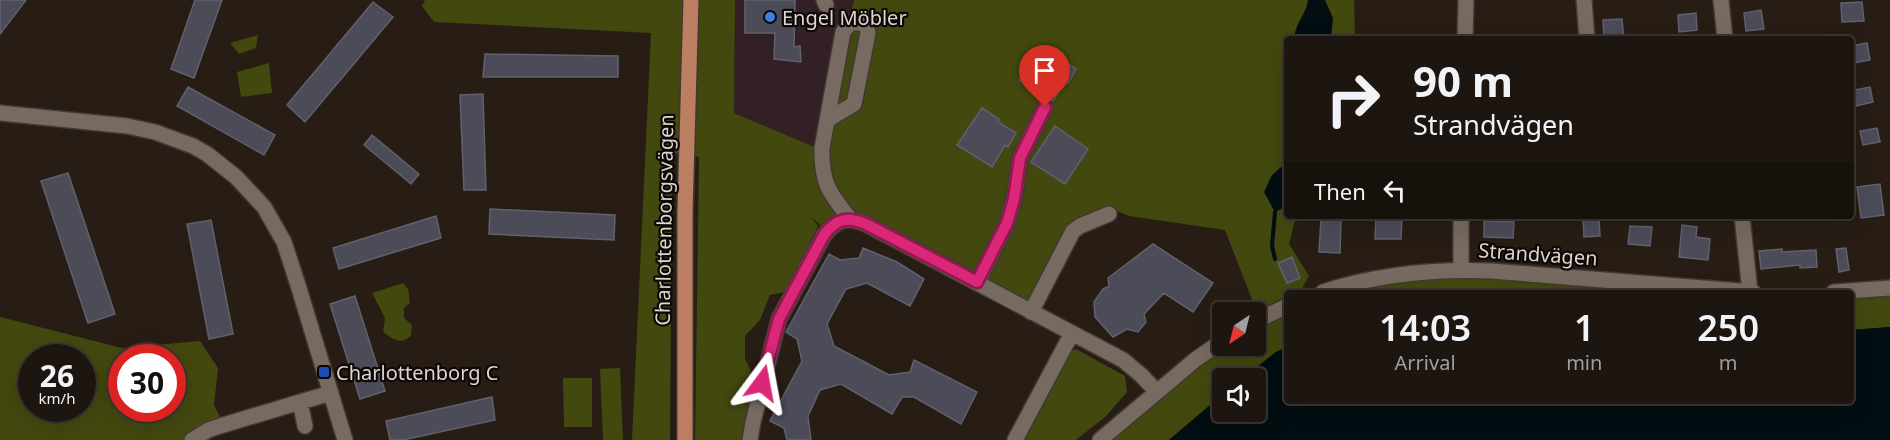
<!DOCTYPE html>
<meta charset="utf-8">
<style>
body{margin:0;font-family:"Noto Sans",sans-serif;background:#251f19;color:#f1f3f6;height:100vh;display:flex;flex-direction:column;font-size:22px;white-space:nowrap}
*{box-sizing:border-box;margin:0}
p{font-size:20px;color:#a09f9f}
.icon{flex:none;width:33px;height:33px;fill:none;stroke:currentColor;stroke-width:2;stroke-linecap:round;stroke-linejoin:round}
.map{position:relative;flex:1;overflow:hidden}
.panel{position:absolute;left:1284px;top:290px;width:570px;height:114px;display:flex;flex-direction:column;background:#1d1610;border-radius:6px;box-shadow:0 6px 24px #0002,0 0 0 2px #3b3530}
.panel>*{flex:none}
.top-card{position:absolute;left:1284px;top:36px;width:570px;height:183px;border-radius:6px;box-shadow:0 6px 24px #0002,0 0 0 2px #3b3530;background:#1d1610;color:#f1f3f6;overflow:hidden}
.needle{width:39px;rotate:215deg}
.controls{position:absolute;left:1212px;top:302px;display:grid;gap:12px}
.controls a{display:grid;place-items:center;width:54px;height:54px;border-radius:6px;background:#1d1610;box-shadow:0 6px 24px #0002,0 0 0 2px #3b3530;font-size:30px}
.speed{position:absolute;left:18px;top:344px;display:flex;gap:12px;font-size:30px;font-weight:700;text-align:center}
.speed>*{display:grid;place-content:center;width:78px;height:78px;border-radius:50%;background:#1d1610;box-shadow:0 6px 24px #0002,0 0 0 2px #3b3530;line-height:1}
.speed small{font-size:15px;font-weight:400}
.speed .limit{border:9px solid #d22;background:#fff;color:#111}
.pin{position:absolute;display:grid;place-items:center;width:51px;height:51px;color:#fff;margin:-62px -26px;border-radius:50% 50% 50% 0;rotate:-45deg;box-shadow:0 0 6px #0007}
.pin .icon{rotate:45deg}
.me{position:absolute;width:66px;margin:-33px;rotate:13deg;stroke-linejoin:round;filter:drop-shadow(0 0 4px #0008)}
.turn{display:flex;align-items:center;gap:21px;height:126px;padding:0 30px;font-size:27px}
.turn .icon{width:78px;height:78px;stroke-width:2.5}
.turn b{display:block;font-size:42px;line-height:51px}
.then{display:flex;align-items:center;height:57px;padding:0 30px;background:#0003;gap:12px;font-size:22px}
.eta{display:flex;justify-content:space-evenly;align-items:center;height:102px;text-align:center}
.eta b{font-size:36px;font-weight:600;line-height:42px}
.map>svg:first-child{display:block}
</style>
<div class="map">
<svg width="1890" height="440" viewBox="0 0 1890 440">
<rect width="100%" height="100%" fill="#271d15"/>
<!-- industrial -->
<path fill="#332026" d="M 735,0 L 854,0 L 817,148 L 734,113 Z"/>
<!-- green -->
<path fill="#42480e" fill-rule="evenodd" d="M 425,0 L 735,0 L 734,113 L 817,148 L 854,0 L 1354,0 L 1355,39 L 1287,39 L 1287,216 L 1296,216 L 1289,244 L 1309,276 L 1300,292 L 1287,292 L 1287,347 L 1276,352 L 1243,378 L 1222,378 L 1222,395 L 1169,440 L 1100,440 L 1222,345 L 1256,345 L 1256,312 L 1253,302 L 1225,230 L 1129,216 L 1115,210 L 1066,239 L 1026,313 L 850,219 L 826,230 L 811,217 L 818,226 L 785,292 L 770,295 L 760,320 L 745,336 L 745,359 L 755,379 L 746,440 L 695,440 L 699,157 L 672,153 L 670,440 L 632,440 L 651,33 L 434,22 L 422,6 Z
M 258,35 L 256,48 L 239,54 L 230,43 Z
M 269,63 L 272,93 L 241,97 L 237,72 Z
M 1461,269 L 1683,292 L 1329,292 Z
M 403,283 L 408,289 L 410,303 L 404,308 L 404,318 L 412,325 L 411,336 C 399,345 395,340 383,332 L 385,318 L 372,293 Z
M 1890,292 L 1890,327 L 1851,330 L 1851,295 Z
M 0,317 L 122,348 L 200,341 L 218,368 L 214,405 L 222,421 L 196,440 L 0,440 ZM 32,357 L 82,357 L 82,408 L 32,408 ZM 122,357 L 172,357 L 172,408 L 122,408 Z
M 1076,349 L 1125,376 L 1127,392 L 1105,417 L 1076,440 L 1024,440 L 1040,412 L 1067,353 Z
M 620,368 L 623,440 L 603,440 L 600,369 Z
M 563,378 L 592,378 L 592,427 L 564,427 Z"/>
<!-- water -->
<path fill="#030e12" d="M 1308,0 L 1325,0 L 1333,18 L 1331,39 L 1294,39 C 1296,21 1306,15 1308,0 Z
M 1287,162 L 1287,206 L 1275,212 L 1264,192 L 1272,175 Z
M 1890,327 L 1890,440 L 1169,440 L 1222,395 L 1222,411 L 1256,411 L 1256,378 L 1243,378 L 1276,352 L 1287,347 L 1287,400 L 1851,400 L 1851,330 Z"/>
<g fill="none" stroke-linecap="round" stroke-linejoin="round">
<!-- stream -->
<path stroke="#030e12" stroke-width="4" d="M 1275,259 L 1272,246 L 1275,212"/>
</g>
<!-- building -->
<path fill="#4c4c59" stroke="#61606e" stroke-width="1.5" d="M 0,0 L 26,0 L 0,34 Z
M 195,0 L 222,0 L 194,78 L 171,69 Z
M 745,0 L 795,0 L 794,47 L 800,46 L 801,62 L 774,59 L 775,33 L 745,33 Z
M 373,2 L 393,17 L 305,122 L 287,105 Z
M 1862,2 L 1864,21 L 1842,22 L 1841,3 Z
M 1761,10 L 1764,29 L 1746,31 L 1744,13 Z
M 1696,13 L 1697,30 L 1679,32 L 1678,15 Z
M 1622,19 L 1624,39 L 1604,39 L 1603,20 Z
M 1867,43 L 1870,60 L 1853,63 L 1851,46 Z
M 1040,46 L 1076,69 L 1068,83 L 1065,82 L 1053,101 L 1019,80 Z
M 485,54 L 618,56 L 618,77 L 483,77 Z
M 188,87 L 275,135 L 264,155 L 177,106 Z
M 1870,87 L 1873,102 L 1856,106 L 1854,90 Z
M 483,94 L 486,190 L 464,190 L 460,95 Z
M 982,108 L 999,119 L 998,122 L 1016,133 L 1008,147 L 1005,145 L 992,167 L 957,145 Z
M 1055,126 L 1088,149 L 1065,184 L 1031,162 Z
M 1877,128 L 1880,142 L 1863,145 L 1860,131 Z
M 372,135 L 419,174 L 411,184 L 364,145 Z
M 68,173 L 115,314 L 88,323 L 41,181 Z
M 1880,184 L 1884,215 L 1861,218 L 1857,187 Z
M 490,209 L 615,215 L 614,240 L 489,234 Z
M 436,216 L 441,238 L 339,269 L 333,248 Z
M 1376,216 L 1402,216 L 1401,239 L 1375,239 Z
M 1599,217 L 1600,236 L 1584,237 L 1583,218 Z
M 1321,218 L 1341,219 L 1340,253 L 1319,252 Z
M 211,220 L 233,334 L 209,339 L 187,224 Z
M 1484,221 L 1514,222 L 1513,238 L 1484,237 Z
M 1682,225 L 1697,227 L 1696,237 L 1710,239 L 1708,260 L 1679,257 Z
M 1630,226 L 1652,227 L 1650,246 L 1628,244 Z
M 1153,244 L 1213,283 L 1193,312 L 1164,293 L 1144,314 L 1146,322 L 1138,332 L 1127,329 L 1113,337 L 1095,317 L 1094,302 L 1103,289 L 1109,286 L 1108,278 Z
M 863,248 L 897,262 L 924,279 L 910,306 L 867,283 L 846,289 L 827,324 L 834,346 L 889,375 L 910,372 L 914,360 L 977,392 L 961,424 L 914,397 L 902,397 L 892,414 L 841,384 L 820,390 L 808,416 L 811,440 L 787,440 L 784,428 L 770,421 L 802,361 L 797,339 L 786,332 L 829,254 L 840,260 L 859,258 Z
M 1846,248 L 1849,270 L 1839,272 L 1836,249 Z
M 1782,249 L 1782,252 L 1816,250 L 1817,267 L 1800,268 L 1800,265 L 1761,269 L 1759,251 Z
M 1292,257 L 1300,278 L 1287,283 L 1278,263 Z
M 355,296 L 385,391 L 360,399 L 330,304 Z
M 492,397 L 495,420 L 403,440 L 390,440 L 386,421 Z"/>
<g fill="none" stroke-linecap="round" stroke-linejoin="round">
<defs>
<path id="minor" d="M 824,0 L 826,5
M 1584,0 L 1587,39
M 1721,0 L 1725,39
M 1465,39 L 1466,0
M 0,113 L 127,126 L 155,132 L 193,146 L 207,154 L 236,177 L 264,207 L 284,242 L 298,285 L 345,440
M 827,120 L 854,104 L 868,33 L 866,25 L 862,23 L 850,23 L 843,32 L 822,148 C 821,182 829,193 850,219
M 1742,216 L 1750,292
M 1461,270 L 1461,216
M 977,283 L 1007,223 L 1014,199 L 1020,158 L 1045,107
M 1323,292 C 1378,274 1433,269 1491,271 L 1753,292
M 1834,292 L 1890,288
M 1031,312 L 1073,231 L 1080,226 L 1109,214
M 1256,321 L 1287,306
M 305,426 L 300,402 L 331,393
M 192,440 L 208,430 L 220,426 L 300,402
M 750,440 L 753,422 L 779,319 L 824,235 C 837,219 847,216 866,224 L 1123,360 L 1141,375 L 1157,392
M 1015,440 L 1072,333
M 1100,440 L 1195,360 L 1222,341"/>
<path id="major" d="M 685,440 L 685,211 L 691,0"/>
</defs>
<!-- minor casing -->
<use href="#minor" stroke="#413833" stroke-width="18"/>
<!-- major casing -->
<use href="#major" stroke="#413833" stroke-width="18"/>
<!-- minor -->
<use href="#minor" stroke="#776a60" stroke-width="15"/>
<!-- major -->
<use href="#major" stroke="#bb7e61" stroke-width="15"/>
</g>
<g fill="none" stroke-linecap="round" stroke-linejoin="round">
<defs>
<path id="route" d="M 762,383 L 779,319 L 824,235 C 836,219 847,216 866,224 L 977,282 L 1007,223 L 1014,199 L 1020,158 L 1045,107"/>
</defs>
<!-- route casing -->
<use href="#route" stroke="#8e194d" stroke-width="15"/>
<!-- route -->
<use href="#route" stroke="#db2777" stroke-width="10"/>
</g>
<!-- markers -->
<circle fill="#3f7fe0" stroke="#0d0805" stroke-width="2" cx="770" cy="17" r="6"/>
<rect fill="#1a4fb4" stroke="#0d0805" stroke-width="2" x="318" y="366" width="12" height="12" rx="3"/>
<g text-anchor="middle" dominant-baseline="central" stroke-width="4.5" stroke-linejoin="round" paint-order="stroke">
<!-- poi labels -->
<g font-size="20" fill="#ddd5d0" stroke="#0d0805" text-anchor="start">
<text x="782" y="17">Engel Möbler</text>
<text x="336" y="372">Charlottenborg C</text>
</g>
<!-- street labels -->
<g font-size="20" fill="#ddd5d0" stroke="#0d0805">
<text transform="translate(664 220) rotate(-89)">Charlottenborgsvägen</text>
<text transform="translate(1538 254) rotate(4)">Strandvägen</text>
</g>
</g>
</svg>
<div class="controls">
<a><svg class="needle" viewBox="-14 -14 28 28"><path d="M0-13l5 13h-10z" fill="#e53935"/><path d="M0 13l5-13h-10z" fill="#a09f9f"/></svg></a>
<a><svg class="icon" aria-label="sound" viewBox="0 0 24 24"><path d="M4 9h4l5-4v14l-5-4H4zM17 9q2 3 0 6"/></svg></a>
</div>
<div class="speed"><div>26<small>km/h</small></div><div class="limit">30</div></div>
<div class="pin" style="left:1045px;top:107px;background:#d93025"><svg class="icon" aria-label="arrive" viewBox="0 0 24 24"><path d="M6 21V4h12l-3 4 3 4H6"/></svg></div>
<svg class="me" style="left:762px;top:383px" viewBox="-20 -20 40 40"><path d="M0-17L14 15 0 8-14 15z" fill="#db2777" stroke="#fff" stroke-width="4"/></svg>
<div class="top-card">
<div class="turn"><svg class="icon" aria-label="right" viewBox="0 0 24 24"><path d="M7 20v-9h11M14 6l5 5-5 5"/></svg><div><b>90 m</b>Strandvägen</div></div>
<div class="then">Then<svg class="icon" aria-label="left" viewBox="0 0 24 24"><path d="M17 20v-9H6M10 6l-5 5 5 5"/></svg></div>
</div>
<section class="panel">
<div class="eta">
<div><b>14:03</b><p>Arrival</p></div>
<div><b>1</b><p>min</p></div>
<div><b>250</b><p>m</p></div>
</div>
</section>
</div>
